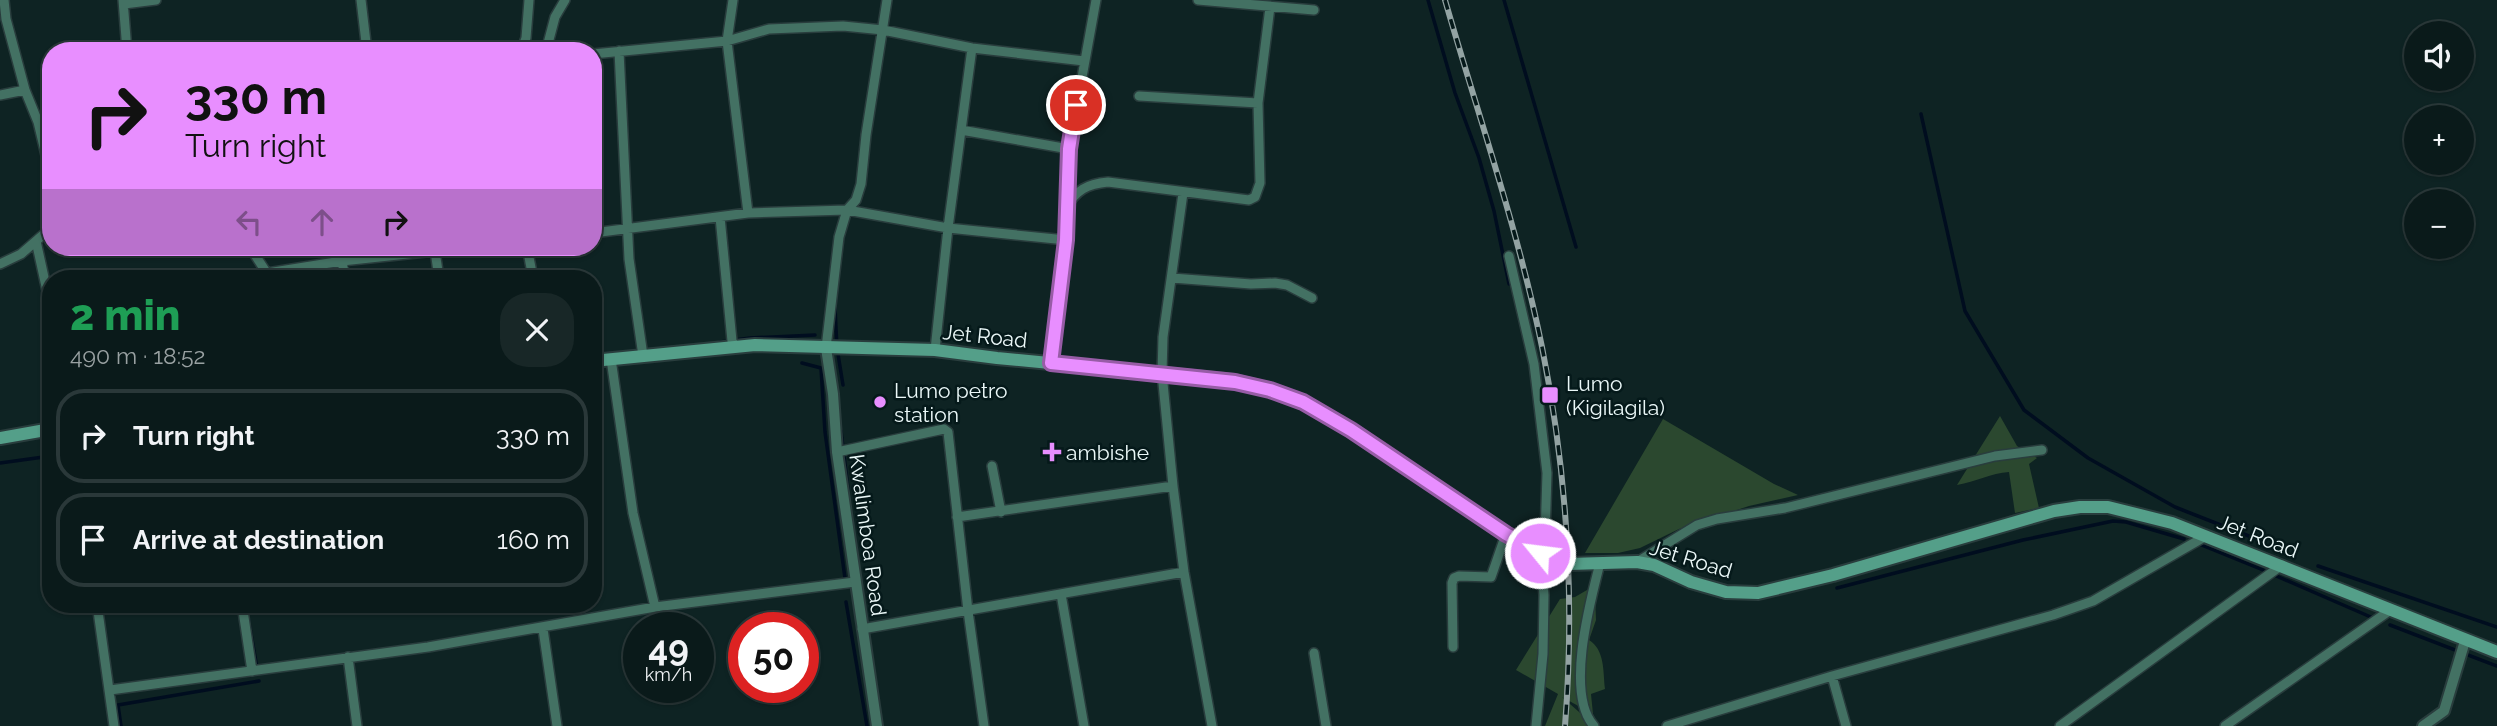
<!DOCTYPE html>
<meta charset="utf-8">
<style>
body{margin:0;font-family:Raleway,sans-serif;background:#182727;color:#f1f3f6;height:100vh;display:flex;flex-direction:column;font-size:26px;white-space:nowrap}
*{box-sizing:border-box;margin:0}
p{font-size:23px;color:#99a1a2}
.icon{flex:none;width:38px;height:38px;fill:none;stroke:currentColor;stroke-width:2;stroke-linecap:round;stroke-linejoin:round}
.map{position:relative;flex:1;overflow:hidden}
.details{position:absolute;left:42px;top:270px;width:560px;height:343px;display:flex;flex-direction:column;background:#0a1a1a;border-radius:28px;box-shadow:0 2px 5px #0004,0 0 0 2px #2a3839}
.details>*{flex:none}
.guide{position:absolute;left:42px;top:42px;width:560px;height:214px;border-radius:28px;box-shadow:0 2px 5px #0004,0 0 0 2px #2a3839;background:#e88eff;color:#111;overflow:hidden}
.buttons{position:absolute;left:2404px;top:21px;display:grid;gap:14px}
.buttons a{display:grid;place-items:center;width:70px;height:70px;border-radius:50%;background:#0a1a1a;box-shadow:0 2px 5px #0004,0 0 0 2px #2a3839;font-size:35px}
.speed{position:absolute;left:623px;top:612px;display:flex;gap:14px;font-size:35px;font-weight:700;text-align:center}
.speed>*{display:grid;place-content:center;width:91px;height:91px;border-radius:50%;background:#0a1a1a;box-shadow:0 2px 5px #0004,0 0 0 2px #2a3839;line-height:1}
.speed small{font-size:18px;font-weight:400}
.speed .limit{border:10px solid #d22;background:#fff;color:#111}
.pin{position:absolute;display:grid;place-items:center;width:60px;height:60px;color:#fff;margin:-30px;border:4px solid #fff;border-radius:50%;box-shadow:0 2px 7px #0007}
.me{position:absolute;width:77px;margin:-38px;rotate:299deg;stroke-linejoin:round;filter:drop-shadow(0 0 5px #0008)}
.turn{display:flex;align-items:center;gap:24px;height:147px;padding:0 28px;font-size:32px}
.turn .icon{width:91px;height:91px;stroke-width:2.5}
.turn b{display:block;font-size:49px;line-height:60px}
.lanes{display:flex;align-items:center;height:66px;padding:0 28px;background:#0003;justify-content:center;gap:35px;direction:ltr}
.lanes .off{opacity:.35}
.round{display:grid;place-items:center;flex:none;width:74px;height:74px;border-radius:28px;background:#182727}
.headline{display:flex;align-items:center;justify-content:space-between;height:119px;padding:0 28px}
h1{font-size:42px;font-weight:800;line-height:52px;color:#1e9e55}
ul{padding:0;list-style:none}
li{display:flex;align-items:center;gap:21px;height:94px;margin:0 14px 10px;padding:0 14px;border:4px solid #2a3839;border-radius:28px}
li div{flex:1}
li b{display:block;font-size:26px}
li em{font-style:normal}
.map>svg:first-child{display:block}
</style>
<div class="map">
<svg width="2497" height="726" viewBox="0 0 2497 726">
<rect width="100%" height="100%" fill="#0e2323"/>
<!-- green -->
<path fill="#2b482f" d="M 2000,416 L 2017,446 L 2037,458 L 2029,464 L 2039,508 L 2015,513 L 2009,472 C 1991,473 1976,482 1957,485 Z
M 1663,419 L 1774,484 L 1798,495 L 1749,506 L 1679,529 L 1640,548 L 1618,553 L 1585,553 Z
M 1587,590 L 1595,595 L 1596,620 L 1589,640 C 1605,650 1603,671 1605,689 L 1591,694 L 1593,714 L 1562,697 L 1595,726 L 1545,726 L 1558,694 L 1516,670 L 1560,599 L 1575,597 Z"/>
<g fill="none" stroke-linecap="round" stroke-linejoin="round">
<!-- stream -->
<path stroke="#000d1f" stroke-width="3.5" d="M 1428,0 L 1455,93 L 1479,158 L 1494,211 L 1509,284
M 1504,0 L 1576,247
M 1921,114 L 1965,311 L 2024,410 L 2088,458 L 2175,507 L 2259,540
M 835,308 L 837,348 L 843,385
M 720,342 L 750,338 L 815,335
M 802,363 L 821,368 L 825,432 L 845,578
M 841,431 L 848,489
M 0,463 L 51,456
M 2199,544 L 2263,570
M 2318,566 L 2497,627
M 2274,575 L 2373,618
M 1837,588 L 2023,540 L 2113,521 L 2126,522 L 2184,539
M 846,602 L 867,726
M 248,617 L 257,668
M 2390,625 L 2497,666
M 121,726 L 118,705 L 259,681"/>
<defs>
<path id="minor" d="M 4,0 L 6,19 L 25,90 L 38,122 L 51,176
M 123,0 L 127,51
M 361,0 L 367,51
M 733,0 L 727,41 L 748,213
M 1198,0 L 1314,10
M 124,4 L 156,0
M 521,51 L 526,38 L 529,0
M 546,51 L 555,17 L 565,0
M 619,51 L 629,259 L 643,356
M 593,54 L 727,41 L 769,29 L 843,26 L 883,30 L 972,48 L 1084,61
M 0,95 L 25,90
M 1139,96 L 1258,103
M 38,122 L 51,121
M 961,130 L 1069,149
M 1183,193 L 1163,337 L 1162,373 L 1173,486 L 1184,572 L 1212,726
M 1066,208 C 1076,190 1087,184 1108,182 L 1249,200 L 1255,197 L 1260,183 L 1258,103 L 1270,7
M 720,217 L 732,341 L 736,347
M 593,233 L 748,213 L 847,210 L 948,228 L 1066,240
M 36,241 L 51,309
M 250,247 L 266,272
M 527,247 L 533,278
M 435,251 L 439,278
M 1509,256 L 1534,364 L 1547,473 L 1545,538 L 1540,553 L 1544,595 L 1543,654 L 1536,726
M 342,261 L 345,278
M 0,264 L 21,254 L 51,228
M 235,278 L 342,261 L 473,247
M 1172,278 L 1251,284 L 1275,283 L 1287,285 L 1312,298
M 826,348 L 839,237 L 847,210 L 856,200 L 861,184 L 866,135 L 887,0
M 935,350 L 948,228 L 972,48
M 611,359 L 633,513 L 655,607
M 1051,363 L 1066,240 L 1069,149 L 1096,0
M 837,452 L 944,429 L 948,432 L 968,611 L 984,726
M 992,466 L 1001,512
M 957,517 L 1173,486
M 1637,562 L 1697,525 L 1717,519 L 1785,508 L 1995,456 L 2042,450
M 1061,594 L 1084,726
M 97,604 L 114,726
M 242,604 L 252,671
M 543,629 L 557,726
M 862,629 L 1184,572
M 1453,647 L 1452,583 L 1454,578 L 1459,576 L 1491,577 L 1506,534
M 1314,653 L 1326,726
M 348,657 L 357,726
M 1832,676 L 1846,726
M 110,690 L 428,647 L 655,607 L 855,582
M 1594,726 C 1565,694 1590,602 1600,563
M 1667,726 L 1832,676 L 2053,615 L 2093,601 L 2206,536
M 2060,726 L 2282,565
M 2225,726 L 2389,611"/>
<path id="tertiary" d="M 826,348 L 833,394 L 837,452 L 877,726
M 2423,726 L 2444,711 L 2465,641"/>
<path id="secondary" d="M 593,361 L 755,345 L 935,350 L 997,358 L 1235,381 L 1270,390 L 1303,402 L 1351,430 L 1506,534 L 1550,557 L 1569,564 L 1637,562 L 1654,565 L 1691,582 L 1726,592 L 1758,593 L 1833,575 L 2054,511 L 2080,507 L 2108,507 L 2172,523 L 2497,652
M 0,438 L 51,429"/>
</defs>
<!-- minor casing -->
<use href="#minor" stroke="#293d3d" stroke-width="12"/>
<!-- tertiary casing -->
<use href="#tertiary" stroke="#293d3d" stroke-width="14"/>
<!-- secondary casing -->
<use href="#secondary" stroke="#293d3d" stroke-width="16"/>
<!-- minor -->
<use href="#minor" stroke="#437163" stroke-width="9"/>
<!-- tertiary -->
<use href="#tertiary" stroke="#437163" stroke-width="10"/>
<!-- secondary -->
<use href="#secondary" stroke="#549f89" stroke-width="12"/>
<defs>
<path id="rail" d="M 1445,0 C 1478,115 1518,229 1542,347 C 1567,472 1575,599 1565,726"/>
</defs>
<!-- rail casing -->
<use href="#rail" stroke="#93a3a3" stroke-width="6"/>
<!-- rail -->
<use href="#rail" stroke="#05191a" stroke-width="3.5" stroke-dasharray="10" stroke-linecap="butt"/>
</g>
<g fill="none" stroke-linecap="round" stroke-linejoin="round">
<defs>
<path id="route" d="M 1076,105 L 1069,149 L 1066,240 L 1051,363 L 1235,382 L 1270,390 L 1303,402 L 1351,430 L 1506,534 L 1540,553"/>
</defs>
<!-- route casing -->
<use href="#route" stroke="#975ca6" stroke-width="18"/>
<!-- route -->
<use href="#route" stroke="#e88eff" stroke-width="12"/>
</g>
<!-- markers -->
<g fill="#e88eff" stroke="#05191a" stroke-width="2.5">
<rect x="1541" y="386" width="18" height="18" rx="3.5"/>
<circle cx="880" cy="402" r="7"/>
<path d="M1048.5 441.5h7v7h7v7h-7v7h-7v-7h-7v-7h7z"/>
</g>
<g text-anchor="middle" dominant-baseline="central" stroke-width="5" stroke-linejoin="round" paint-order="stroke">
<!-- street labels -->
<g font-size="21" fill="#ebf8f8" stroke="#05191a">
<text transform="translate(985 336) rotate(6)">Jet Road</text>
<text transform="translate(868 535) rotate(82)">Kwalimboa Road</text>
<text transform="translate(2258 536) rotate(21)">Jet Road</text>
<text transform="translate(1691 559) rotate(17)">Jet Road</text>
</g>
<!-- poi labels -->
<g font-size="21" fill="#ebf8f8" stroke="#05191a" text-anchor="start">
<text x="1566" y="383">Lumo<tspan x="1566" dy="24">(Kigilagila)</tspan></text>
<text x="894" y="390">Lumo petro<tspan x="894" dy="24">station</tspan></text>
<text x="1066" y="452">ambishe</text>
</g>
</g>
</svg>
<div class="buttons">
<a><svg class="icon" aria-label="sound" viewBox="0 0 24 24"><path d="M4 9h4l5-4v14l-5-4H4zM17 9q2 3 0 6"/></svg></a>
<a>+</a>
<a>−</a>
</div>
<div class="speed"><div>49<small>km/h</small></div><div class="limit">50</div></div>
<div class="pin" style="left:1076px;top:105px;background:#d93025"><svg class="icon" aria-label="arrive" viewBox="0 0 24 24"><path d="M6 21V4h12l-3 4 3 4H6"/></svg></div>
<svg class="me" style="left:1540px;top:553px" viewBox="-20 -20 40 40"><circle r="17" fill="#e88eff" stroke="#fff" stroke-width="3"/><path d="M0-11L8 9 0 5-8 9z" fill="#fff"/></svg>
<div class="guide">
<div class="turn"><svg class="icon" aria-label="right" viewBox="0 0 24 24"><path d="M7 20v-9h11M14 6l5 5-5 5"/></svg><div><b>330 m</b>Turn right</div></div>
<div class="lanes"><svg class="icon off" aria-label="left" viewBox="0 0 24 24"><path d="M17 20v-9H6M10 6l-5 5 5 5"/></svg><svg class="icon off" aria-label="ahead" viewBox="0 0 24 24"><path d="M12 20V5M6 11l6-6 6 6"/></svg><svg class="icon" aria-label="right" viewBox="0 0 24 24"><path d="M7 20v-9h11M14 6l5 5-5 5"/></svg></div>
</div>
<section class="details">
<div class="headline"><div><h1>2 min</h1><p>490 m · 18:52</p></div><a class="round"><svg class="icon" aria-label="close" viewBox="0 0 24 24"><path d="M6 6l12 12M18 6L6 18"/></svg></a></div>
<ul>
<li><svg class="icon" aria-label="right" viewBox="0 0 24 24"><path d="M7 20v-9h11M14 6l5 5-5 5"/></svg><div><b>Turn right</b></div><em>330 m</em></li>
<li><svg class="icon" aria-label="arrive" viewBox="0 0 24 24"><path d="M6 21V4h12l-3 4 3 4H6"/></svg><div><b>Arrive at destination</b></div><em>160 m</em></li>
</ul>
</section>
</div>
